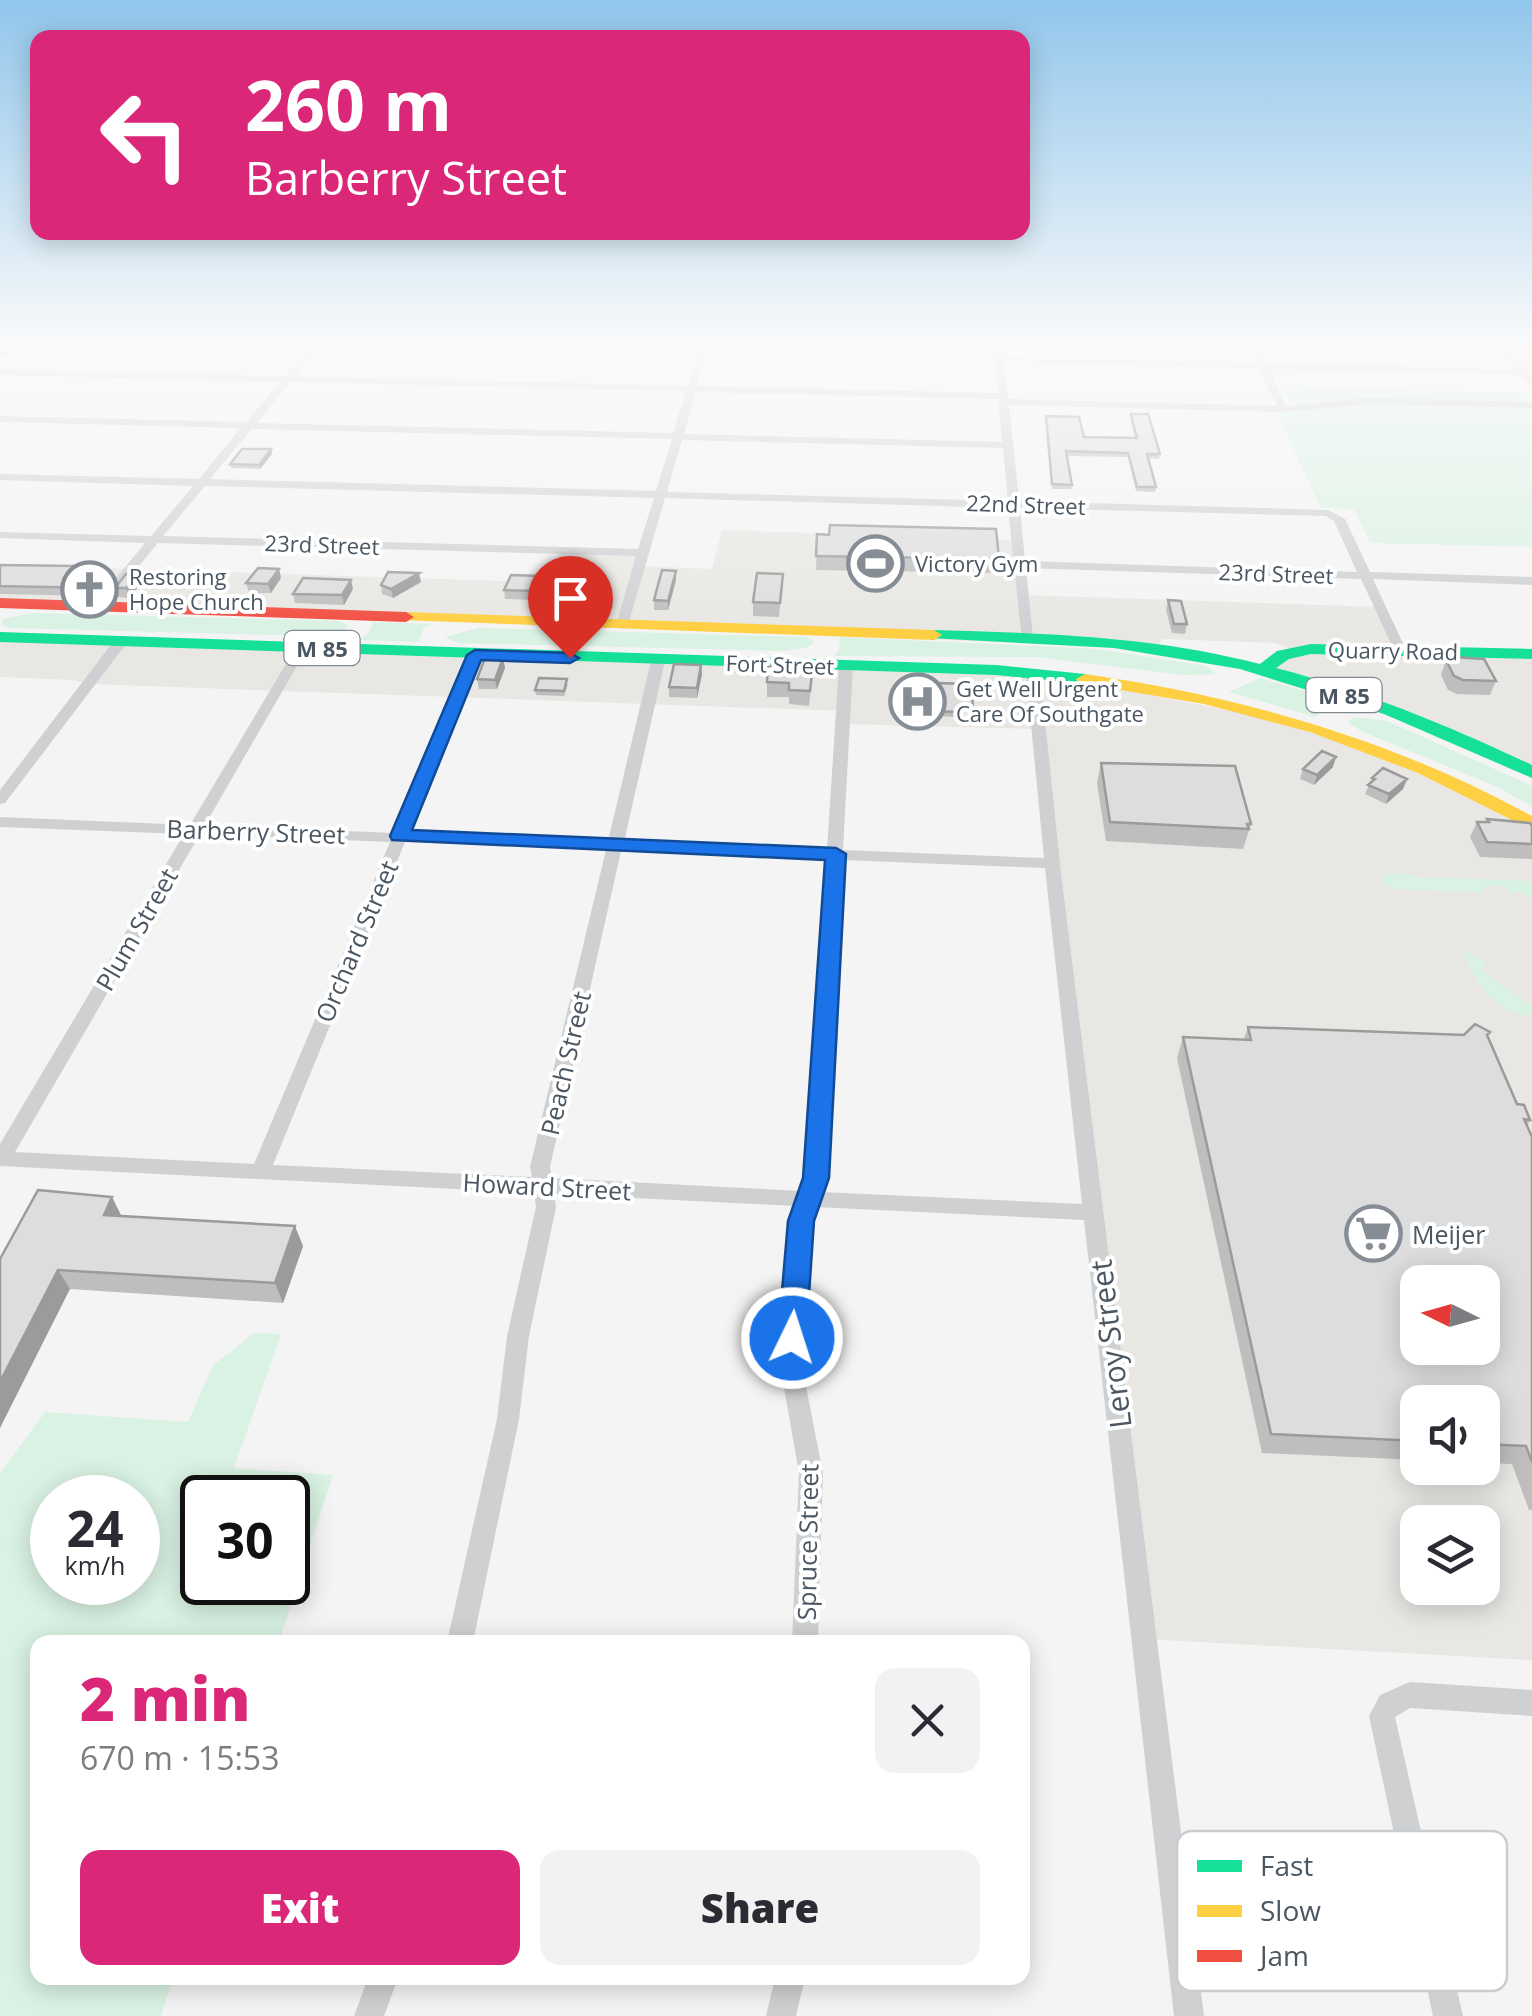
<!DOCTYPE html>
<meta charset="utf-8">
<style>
body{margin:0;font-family:"Open Sans",sans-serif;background:#f2f2f3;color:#2b2b33;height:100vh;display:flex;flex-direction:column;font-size:38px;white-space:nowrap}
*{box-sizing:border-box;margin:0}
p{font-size:32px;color:#7c7c81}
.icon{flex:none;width:55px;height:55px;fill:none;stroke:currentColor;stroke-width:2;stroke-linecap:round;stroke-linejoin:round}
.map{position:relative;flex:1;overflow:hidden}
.side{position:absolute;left:30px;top:1635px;width:1000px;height:350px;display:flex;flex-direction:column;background:#fff;border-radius:20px;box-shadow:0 5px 25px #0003}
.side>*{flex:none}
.hud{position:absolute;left:30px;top:30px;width:1000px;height:210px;border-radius:20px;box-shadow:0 5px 25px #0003;background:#db2777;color:#fff;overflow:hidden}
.needle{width:65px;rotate:275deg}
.controls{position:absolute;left:1400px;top:1265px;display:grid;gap:20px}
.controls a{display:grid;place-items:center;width:100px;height:100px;border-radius:20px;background:#fff;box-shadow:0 5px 25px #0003;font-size:50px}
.speed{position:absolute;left:30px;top:1475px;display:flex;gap:20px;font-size:50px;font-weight:700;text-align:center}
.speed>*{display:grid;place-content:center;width:130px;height:130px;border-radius:50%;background:#fff;box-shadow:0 5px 25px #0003;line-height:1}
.speed small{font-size:25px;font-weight:400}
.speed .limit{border:5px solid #111;border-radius:15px;background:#fff;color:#111}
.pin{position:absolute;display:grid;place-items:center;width:85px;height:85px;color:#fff;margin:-102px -42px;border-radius:50% 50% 50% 0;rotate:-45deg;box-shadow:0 0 10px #0007}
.pin .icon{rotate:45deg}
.me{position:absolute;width:110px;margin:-55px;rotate:4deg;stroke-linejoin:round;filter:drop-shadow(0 0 8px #0008)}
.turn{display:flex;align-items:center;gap:35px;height:210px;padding:0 50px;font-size:45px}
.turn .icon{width:130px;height:130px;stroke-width:2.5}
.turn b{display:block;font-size:70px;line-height:85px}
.round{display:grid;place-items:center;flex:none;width:105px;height:105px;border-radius:20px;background:#f2f2f3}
.head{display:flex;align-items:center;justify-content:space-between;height:170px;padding:0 50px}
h1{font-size:60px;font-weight:800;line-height:75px;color:#db2777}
.primary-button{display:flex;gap:20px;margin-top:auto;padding:20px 50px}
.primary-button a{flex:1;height:115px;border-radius:20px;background:#db2777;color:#fff;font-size:40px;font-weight:800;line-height:115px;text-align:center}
.primary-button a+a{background:#f2f2f3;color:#2b2b33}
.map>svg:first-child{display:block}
</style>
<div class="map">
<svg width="1532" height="2016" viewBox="0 0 1532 2016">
<rect width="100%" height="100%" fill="#f4f4f4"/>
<!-- commercial -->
<path fill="#e8e7e3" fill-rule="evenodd" d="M 722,530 L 1017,540 L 1024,595 L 1380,607 L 1400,650 L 1532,654 L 1532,772 L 1506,758 L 1261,671 L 1294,651 L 1276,643 L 1163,639 L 1155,648 L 0,603 L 0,565 L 537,582 L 551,577 L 560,551 L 644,553 L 641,566 L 712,569 Z
M 0,637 L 1052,674 L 1336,733 L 1532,824 L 1532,1660 L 1145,1639 L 1038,729 L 843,724 L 843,711 L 89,684 L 71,680 L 0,677 ZM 1418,1282 L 1482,1282 L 1482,1348 L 1418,1348 ZM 1418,1402 L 1482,1402 L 1482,1468 L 1418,1468 ZM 1418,1522 L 1482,1522 L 1482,1588 L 1418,1588 Z"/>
<!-- green -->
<path fill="#d9f2e3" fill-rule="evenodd" d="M 1282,386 L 1531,393 L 1532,547 L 1370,543 L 1354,509 L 1321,508 L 1276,412 L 1294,412 Z
M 32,613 L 339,621 L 348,626 L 340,632 L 310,636 L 10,628 L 1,624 L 3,619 Z
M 374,622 L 432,624 L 424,628 L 418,642 L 359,640 L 367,635 Z
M 478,628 L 807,637 L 814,642 L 808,647 L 783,651 L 457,643 L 445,637 Z
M 840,637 L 1097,649 L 1206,666 L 1216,674 L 1183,675 L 1036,657 L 834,656 L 839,650 Z
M 1260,678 L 1339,701 L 1325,706 L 1316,717 L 1229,692 Z
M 1355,717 L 1387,721 L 1526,783 L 1532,786 L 1532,806 L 1493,785 L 1363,732 L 1348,722 Z
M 1407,873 L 1417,877 L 1532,881 L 1532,900 L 1523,893 L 1509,893 L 1505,886 L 1483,886 L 1484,893 L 1393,889 L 1380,880 L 1385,874 Z
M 1465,950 L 1487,963 L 1480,969 L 1532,1006 L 1532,1016 C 1492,1012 1479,987 1464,954 Z
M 254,1333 L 281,1334 L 234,1468 L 333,1475 L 279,1642 L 38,1642 L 38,1978 L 173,1978 L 161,2016 L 0,2016 L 0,1473 L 45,1412 L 188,1422 L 213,1365 ZM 52,1498 L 138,1498 L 138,1582 L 52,1582 ZM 202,1498 L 288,1498 L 288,1582 L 202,1582 Z"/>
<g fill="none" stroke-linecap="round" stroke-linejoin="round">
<!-- street -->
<path fill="#ced0d2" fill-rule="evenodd" d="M 309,347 L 319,347 L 295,376 L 688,386 L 700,347 L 994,350 L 994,347 L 1002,347 L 1004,356 L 1257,363 L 1249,347 L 1258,347 L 1266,363 L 1516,369 L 1498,347 L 1508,347 L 1532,376 L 1532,385 L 1521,375 L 1269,369 L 1286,406 L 1369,398 L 1532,402 L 1532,408 L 1369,404 L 1283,412 L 1009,405 L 1019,501 L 1328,510 L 1345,519 L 1370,572 L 1532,577 L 1532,585 L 1373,579 L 1406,650 L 1400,654 L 1394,650 L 1361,579 L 1026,568 L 1033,638 L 1032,641 L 1022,641 L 1008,508 L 665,498 L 628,625 L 622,629 L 616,625 L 636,556 L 158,543 L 103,609 L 99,610 L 93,606 L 145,543 L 0,538 L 0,532 L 151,536 L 193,486 L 0,480 L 0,474 L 199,479 L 241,428 L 0,422 L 0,416 L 246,422 L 280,382 L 0,375 L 0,369 L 285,376 ZM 708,349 L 994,356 L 998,393 L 697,386 ZM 1004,362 L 1259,368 L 1277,406 L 1008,399 ZM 290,382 L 686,391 L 673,433 L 257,423 ZM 696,392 L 998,399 L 1002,442 L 684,434 ZM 252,429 L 672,439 L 656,491 L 210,479 ZM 682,440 L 1003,448 L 1008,501 L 667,492 ZM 205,486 L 654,498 L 638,549 L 163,536 ZM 1020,508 L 1326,516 L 1334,521 L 1357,572 L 1025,561 Z
M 121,637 L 126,638 L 126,644 L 5,803 L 0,804 L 0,790 L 116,638 Z
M 302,643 L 308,647 L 205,825 L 393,833 L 468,655 L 475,651 L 482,655 L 409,833 L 608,841 L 651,661 L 658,657 L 665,661 L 624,842 L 827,849 L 839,666 L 846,662 L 853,666 L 843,850 L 1044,858 L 1026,673 L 1033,669 L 1040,673 L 1061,873 L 1204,2016 L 1174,2016 L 1084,1220 L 816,1207 L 811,1221 L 803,1338 L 804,1376 L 823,1473 L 818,1642 L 792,1642 L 799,1473 L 782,1376 L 781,1338 L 791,1221 L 796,1206 L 554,1194 L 556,1207 L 529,1336 L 519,1419 L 473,1642 L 447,1642 L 497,1419 L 507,1336 L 536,1207 L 534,1193 L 0,1166 L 0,1144 L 184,834 L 0,827 L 0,817 L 190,825 L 296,647 ZM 200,834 L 390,842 L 254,1164 L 15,1152 ZM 405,842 L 606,850 L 530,1167 L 532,1177 L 273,1165 ZM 621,851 L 827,859 L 806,1178 L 802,1191 L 552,1178 L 550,1167 ZM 842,860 L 1045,868 L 1082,1204 L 821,1192 L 826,1178 Z
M 1410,1682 L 1532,1690 L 1532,1716 L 1410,1708 L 1395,1717 L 1463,2016 L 1433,2016 L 1369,1716 L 1380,1695 Z
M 368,1978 L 398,1978 L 384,2016 L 354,2016 Z
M 775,1978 L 805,1978 L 796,2016 L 766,2016 Z"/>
<!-- fast -->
<path fill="#16e098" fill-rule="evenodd" d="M 934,630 C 1044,633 1153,636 1260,664 L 1277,651 L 1311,644 L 1532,649 L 1532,659 L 1311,654 L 1289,659 L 1276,668 C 1365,691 1449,726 1532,765 L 1532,778 L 1384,714 L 1240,669 L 1114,648 L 928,638 L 928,632 Z
M 0,632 L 996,665 L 1085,674 L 1094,679 L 1085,684 L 996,675 L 0,642 Z"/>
<!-- slow -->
<path fill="#ffcf43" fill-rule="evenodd" d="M 406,612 L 934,630 L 942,635 L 934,640 L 400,620 L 400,614 Z
M 1085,674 C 1244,697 1391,739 1532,816 L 1532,830 L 1418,773 L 1310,732 L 1204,704 L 1079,683 L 1076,679 Z"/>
<!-- jam -->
<path fill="#f24e42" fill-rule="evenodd" d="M 0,598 L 406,612 L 414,617 L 406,622 L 0,608 Z"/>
</g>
<!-- wall -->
<path fill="#bebebf" d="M 1131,414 L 1160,454 L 1159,459 L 1148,458 L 1156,487 L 1155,492 L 1136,491 L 1128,457 L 1066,456 L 1072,485 L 1071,489 L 1052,489 L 1046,416 L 1084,437 L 1135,438 L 1130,418 Z
M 271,449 L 272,454 L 260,469 L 231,468 L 230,464 Z
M 817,534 L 999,559 L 998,573 L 816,570 Z
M 0,565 L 79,573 L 107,583 L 96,596 L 0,594 Z
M 137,574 L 140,584 L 129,598 L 118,597 L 115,588 Z
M 783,574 L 779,617 L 753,616 L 753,602 Z
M 541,576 L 542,585 L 536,600 L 505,599 L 504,590 Z
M 281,578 L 271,593 L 249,593 L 246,583 Z
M 676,580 L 668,610 L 654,610 L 654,600 Z
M 421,582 L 393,598 L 382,594 L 381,585 Z
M 353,589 L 344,605 L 295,603 L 293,594 Z
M 1168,600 L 1187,624 L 1185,634 L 1172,633 L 1166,610 Z
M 1451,657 L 1496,681 L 1490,695 L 1457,694 L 1448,690 L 1441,675 L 1446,660 L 1449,661 Z
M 503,658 L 505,668 L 497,689 L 479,689 L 477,679 Z
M 813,665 L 809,706 L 789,704 L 789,697 L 767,697 L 767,682 Z
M 702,674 L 697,698 L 669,697 L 669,687 Z
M 899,682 L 973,707 L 972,711 L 960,711 L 959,717 L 898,715 Z
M 568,684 L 564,696 L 536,695 L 535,690 Z
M 1101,763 L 1251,824 L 1243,849 L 1106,841 L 1097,783 Z
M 1333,767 L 1314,785 L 1300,779 L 1303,769 Z
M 1372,778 L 1407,779 L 1403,789 L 1386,804 L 1365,794 Z
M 1487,819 L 1532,826 L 1532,859 L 1480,857 L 1470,837 L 1477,822 L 1486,822 Z
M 1248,1027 L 1488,1036 L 1517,1104 L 1530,1120 L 1527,1126 L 1532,1137 L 1532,1510 L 1529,1510 L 1512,1464 L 1482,1463 L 1482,1402 L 1418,1402 L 1418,1460 L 1262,1453 L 1177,1058 L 1183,1037 L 1244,1039 Z
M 121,1216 L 303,1246 L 283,1303 L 70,1289 L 0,1259 Z"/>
<!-- shaded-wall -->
<path fill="#9b9b9b" d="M 0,347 L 16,347 L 1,358 Z
M 271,449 L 272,454 L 260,469 L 259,465 Z
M 279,569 L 281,578 L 271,593 L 268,584 Z
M 676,571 L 676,580 L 668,610 L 668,601 Z
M 419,573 L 421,582 L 393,598 L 391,589 Z
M 137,574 L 140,584 L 129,598 L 126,588 Z
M 105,575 L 107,583 L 96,596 L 93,588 Z
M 541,576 L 542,585 L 536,600 L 535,591 Z
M 351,580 L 353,589 L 344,605 L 342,595 Z
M 503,658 L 505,668 L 497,689 L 495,680 Z
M 701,665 L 702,674 L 697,698 L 697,688 Z
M 1336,757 L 1333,767 L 1314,785 L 1317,775 Z
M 1407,779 L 1403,789 L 1386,804 L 1389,794 Z
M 112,1197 L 122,1217 L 104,1215 Z
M 295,1226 L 303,1246 L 283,1303 L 275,1283 Z
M 58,1270 L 70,1289 L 0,1428 L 0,1382 Z"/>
<!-- building -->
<path fill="#ddddde" stroke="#9b9b9b" stroke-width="2.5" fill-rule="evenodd" d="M 1131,414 L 1148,414 L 1160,454 L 1147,454 L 1156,487 L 1137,487 L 1128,453 L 1066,451 L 1072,485 L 1052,484 L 1046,416 L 1079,417 L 1084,437 L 1137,438 Z
M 242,449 L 271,449 L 259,465 L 230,464 Z
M 830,525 L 996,529 L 999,559 L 816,556 L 817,534 L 829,535 Z
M 0,565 L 76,566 L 71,572 L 105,575 L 93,588 L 0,586 Z
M 258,568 L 279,569 L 268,584 L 246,583 Z
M 662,570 L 676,571 L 668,601 L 654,600 Z
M 388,572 L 419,573 L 391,589 L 381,585 Z
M 757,573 L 783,574 L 780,603 L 753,602 Z
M 126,574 L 137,574 L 126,588 L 115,588 Z
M 511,575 L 541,576 L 535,591 L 504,590 Z
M 303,578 L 351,580 L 342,595 L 293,594 Z
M 1168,600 L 1181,601 L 1187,624 L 1174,624 Z
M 1451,657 L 1484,659 L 1496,681 L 1463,680 L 1454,676 L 1446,660 L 1451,661 Z
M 485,658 L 503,658 L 495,680 L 477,679 Z
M 674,664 L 701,665 L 697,688 L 669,687 Z
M 813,665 L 810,691 L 789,690 L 789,683 L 767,682 L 768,666 Z
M 539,678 L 567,679 L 564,691 L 535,690 Z
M 899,682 L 971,684 L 973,707 L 959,706 L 960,712 L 899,710 Z
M 1322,751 L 1336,757 L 1317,775 L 1303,769 Z
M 1101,763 L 1235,766 L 1251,824 L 1247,824 L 1249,829 L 1110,822 Z
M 1383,768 L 1407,779 L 1389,794 L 1368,785 L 1375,779 L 1372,778 Z
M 1487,819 L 1530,823 L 1532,826 L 1532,844 L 1487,842 L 1477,822 L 1489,822 Z
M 1475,1024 L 1490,1032 L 1487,1035 L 1517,1104 L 1524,1105 L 1530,1120 L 1524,1119 L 1532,1137 L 1532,1462 L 1526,1446 L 1482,1444 L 1482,1402 L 1418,1402 L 1418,1441 L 1271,1434 L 1183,1037 L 1251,1040 L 1248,1027 L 1464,1035 ZM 1418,1282 L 1482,1282 L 1482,1348 L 1418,1348 Z
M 38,1190 L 112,1197 L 104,1215 L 295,1226 L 275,1283 L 58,1270 L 0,1382 L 0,1259 Z"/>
<!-- sky -->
<linearGradient id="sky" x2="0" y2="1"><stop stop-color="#91c6eb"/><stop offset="0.55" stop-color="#fafafa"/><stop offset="1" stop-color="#fafafa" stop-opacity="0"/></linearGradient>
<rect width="1532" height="629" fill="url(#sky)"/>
<!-- route -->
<path fill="#1a73e8" stroke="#114b97" stroke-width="2.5" d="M 475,650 L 570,653 L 579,658 L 570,663 L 481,660 L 412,830 L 836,848 L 846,854 L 829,1178 L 814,1221 L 806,1338 L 802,1346 L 792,1350 L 782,1346 L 778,1338 L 788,1221 L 803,1178 L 825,860 L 392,840 L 390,836 L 467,655 Z"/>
<!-- icons -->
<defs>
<symbol id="stadium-ring" viewBox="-11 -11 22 22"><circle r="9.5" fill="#fff" stroke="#868d94" stroke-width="1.5"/><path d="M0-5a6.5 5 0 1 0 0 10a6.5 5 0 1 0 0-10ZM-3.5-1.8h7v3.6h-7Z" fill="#868d94"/></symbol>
<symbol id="church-ring" viewBox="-11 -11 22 22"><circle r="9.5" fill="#fff" stroke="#868d94" stroke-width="1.5"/><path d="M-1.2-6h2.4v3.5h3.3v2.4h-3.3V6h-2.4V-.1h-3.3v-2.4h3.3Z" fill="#868d94"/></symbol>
<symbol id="hospital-ring" viewBox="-11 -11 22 22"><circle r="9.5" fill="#fff" stroke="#868d94" stroke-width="1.5"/><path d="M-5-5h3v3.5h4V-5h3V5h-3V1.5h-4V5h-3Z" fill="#868d94"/></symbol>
<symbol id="supermarket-ring" viewBox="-11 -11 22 22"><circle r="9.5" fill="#fff" stroke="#868d94" stroke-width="1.5"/><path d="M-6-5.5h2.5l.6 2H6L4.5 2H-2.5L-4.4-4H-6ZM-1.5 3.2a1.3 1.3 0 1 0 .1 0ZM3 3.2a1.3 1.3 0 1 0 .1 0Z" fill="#868d94"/></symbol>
</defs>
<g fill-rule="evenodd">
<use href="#stadium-ring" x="844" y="532" width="63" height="63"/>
<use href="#church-ring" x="58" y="558" width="63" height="63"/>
<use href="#hospital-ring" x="886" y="670" width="63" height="63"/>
<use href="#supermarket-ring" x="1342" y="1202" width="63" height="63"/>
</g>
<g text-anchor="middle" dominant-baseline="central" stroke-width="8" stroke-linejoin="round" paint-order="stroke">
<!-- far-street labels -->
<g font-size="22" fill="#4a5661" stroke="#fff">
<text transform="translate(1026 504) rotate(2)">22nd Street</text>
<text transform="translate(322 544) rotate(2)">23rd Street</text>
<text transform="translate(1276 573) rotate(2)">23rd Street</text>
<text transform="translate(1393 650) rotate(1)">Quarry Road</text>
<text transform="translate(780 664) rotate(2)">Fort Street</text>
</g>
<!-- far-poi labels -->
<g font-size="22" fill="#4a5661" stroke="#fff" text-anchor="start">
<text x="915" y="563">Victory Gym</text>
<text x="129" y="576">Restoring<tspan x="129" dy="25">Hope Church</tspan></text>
<text x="956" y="688">Get Well Urgent<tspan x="956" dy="25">Care Of Southgate</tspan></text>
</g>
<!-- shield labels -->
<g fill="#fff" stroke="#808990" stroke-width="2.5">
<rect x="284.5" y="631" width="75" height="34" rx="8"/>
<rect x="1306.5" y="678" width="75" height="34" rx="8"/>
</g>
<g font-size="22" font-weight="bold" fill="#4a5661">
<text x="322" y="648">M 85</text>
<text x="1344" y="695">M 85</text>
</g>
<!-- street labels -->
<g font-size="25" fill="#4a5661" stroke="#fff">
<text transform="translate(256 831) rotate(2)">Barberry Street</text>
<text transform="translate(136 929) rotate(-60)">Plum Street</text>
<text transform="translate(356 941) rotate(-67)">Orchard Street</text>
<text transform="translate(565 1063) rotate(-77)">Peach Street</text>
<text transform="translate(547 1186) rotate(3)">Howard Street</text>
<text transform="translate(807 1542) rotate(-89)">Spruce Street</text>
</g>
<!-- poi labels -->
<g font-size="25" fill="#4a5661" stroke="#fff" text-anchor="start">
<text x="1412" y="1234">Meijer</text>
</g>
<!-- near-street labels -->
<g font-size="30" fill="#4a5661" stroke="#fff">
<text transform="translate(1110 1344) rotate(-97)">Leroy Street</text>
</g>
</g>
<!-- legend -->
<rect x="1177" y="1831" width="330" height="160" rx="15" fill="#fff" stroke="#c9ccd0" stroke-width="2.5"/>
<rect x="1197" y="1860" width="45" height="12" fill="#16e098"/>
<rect x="1197" y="1905" width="45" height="12" fill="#ffcf43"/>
<rect x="1197" y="1950" width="45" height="12" fill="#f24e42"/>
<g font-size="28" fill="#4a5661">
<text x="1260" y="1876">Fast</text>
<text x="1260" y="1921">Slow</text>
<text x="1260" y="1966">Jam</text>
</g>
</svg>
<div class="controls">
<a><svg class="needle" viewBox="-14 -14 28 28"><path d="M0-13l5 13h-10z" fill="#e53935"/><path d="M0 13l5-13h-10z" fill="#7c7c81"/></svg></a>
<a><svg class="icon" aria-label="sound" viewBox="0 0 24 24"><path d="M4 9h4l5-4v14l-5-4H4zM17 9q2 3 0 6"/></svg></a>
<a><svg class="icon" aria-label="layers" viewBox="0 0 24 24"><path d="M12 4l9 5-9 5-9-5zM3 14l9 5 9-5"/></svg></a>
</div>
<div class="speed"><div>24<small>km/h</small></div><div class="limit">30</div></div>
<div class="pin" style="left:570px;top:658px;background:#d93025"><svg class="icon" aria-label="arrive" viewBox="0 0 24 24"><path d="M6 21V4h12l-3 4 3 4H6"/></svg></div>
<svg class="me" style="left:792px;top:1338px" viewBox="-20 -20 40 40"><circle r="17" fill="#1a73e8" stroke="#fff" stroke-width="3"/><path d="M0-11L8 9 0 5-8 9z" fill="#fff"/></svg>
<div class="hud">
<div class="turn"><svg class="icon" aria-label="left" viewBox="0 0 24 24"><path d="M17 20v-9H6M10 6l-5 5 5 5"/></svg><div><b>260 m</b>Barberry Street</div></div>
</div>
<section class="side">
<div class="head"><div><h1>2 min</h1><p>670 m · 15:53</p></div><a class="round"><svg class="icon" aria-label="close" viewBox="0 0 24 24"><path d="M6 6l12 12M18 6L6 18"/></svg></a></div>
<div class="primary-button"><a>Exit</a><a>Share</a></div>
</section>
</div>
